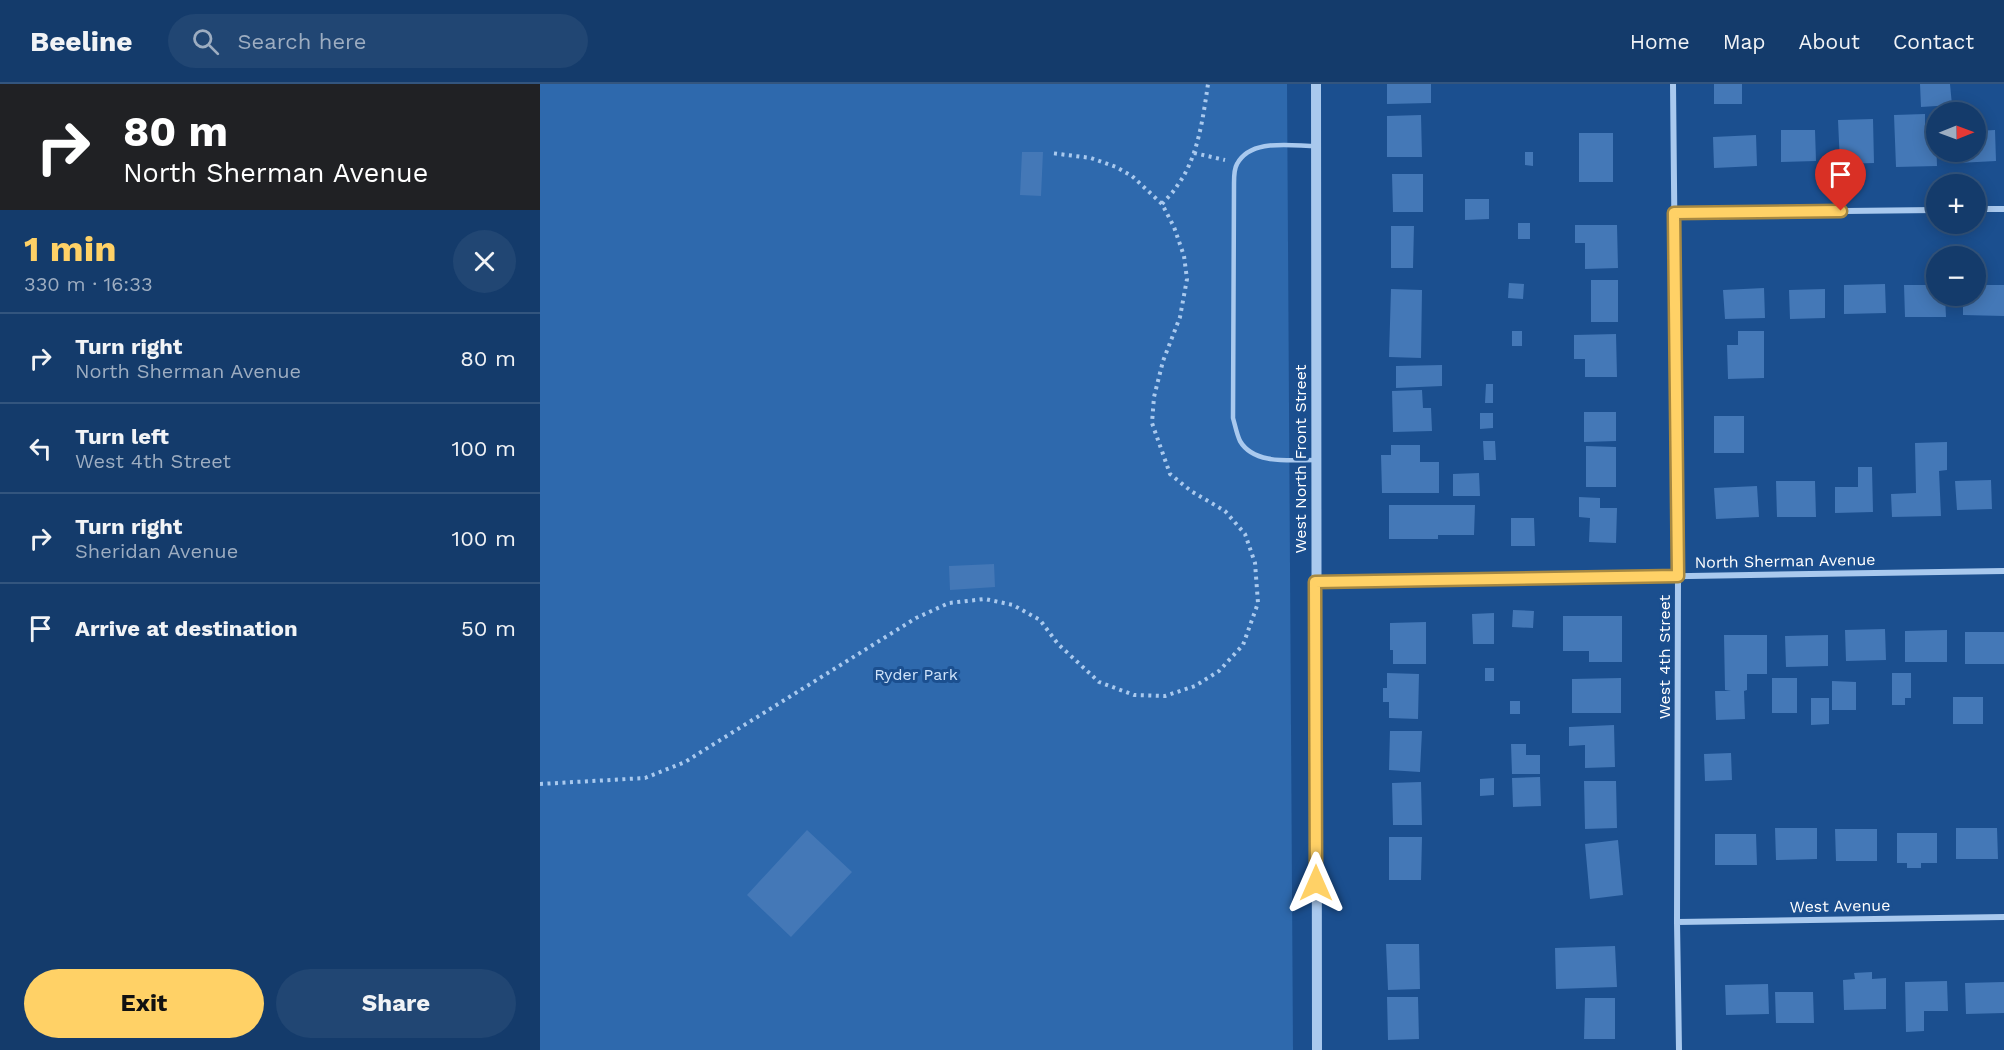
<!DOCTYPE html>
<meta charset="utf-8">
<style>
body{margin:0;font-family:"Work Sans",sans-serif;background:#214673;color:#f1f3f6;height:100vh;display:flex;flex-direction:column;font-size:22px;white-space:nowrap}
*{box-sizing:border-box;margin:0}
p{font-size:20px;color:#9dadc1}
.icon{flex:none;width:33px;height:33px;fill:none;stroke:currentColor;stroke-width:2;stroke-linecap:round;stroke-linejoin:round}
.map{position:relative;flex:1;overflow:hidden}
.panel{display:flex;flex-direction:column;background:#143b6b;width:540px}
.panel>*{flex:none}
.banner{background:#202124;color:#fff;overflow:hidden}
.needle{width:39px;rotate:89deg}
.tools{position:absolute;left:1386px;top:18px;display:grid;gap:12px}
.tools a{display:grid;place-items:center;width:60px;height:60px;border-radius:50%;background:#143b6b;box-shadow:0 3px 15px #0003,0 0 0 2px #33557e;font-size:30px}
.pin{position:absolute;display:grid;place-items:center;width:51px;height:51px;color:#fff;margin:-62px -26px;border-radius:50% 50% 50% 0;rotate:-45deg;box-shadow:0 0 6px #0007}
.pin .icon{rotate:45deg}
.me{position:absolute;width:66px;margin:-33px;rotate:0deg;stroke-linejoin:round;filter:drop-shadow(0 0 4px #0008)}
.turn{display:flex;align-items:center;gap:21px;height:126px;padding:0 24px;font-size:27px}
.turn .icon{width:78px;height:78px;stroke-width:2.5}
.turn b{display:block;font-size:42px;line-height:51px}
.round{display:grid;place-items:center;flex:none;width:63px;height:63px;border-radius:32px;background:#214673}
.summary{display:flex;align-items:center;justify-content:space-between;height:102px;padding:0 24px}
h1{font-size:36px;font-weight:700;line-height:45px;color:#ffd166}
.cta{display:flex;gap:12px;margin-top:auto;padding:12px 24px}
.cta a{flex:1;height:69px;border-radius:36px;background:#ffd166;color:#111;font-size:24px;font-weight:700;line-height:69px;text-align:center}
.cta a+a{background:#214673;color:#f1f3f6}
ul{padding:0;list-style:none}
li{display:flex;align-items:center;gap:18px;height:90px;padding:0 24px;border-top:2px solid #33557e}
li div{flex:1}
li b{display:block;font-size:22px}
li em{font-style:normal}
header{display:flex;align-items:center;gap:36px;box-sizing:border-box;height:84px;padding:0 30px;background:#143b6b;border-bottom:2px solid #33557e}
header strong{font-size:28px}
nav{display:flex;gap:33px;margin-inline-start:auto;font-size:21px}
.search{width:420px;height:54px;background:#214673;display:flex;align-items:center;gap:15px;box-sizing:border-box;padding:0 21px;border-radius:33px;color:#9dadc1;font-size:22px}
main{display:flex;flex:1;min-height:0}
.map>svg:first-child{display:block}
</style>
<header>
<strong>Beeline</strong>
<div class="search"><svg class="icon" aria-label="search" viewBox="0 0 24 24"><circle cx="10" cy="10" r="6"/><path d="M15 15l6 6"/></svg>Search here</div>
<nav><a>Home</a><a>Map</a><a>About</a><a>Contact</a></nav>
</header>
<main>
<section class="panel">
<div class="banner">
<div class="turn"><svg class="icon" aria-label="right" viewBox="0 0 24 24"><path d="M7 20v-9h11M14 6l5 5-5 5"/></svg><div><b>80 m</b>North Sherman Avenue</div></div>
</div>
<div class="summary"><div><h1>1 min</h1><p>330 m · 16:33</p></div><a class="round"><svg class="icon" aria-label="close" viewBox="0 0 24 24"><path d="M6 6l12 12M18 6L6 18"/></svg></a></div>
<ul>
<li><svg class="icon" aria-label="right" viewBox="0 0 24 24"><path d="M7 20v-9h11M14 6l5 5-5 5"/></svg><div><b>Turn right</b><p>North Sherman Avenue</p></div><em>80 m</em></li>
<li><svg class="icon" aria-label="left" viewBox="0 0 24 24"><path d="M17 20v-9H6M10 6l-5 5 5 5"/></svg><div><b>Turn left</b><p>West 4th Street</p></div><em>100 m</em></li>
<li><svg class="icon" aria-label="right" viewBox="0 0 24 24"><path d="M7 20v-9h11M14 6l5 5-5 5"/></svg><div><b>Turn right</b><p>Sheridan Avenue</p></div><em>100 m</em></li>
<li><svg class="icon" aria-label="arrive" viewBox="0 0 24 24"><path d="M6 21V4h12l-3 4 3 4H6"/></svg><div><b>Arrive at destination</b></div><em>50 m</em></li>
</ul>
<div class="cta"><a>Exit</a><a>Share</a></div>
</section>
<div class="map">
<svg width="1464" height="966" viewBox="0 0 1464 966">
<rect width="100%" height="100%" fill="#1b4f8f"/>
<!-- green -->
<path fill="#2e69ad" d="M 0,0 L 747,0 L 753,966 L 0,966 Z"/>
<!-- building -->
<path fill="#4478b7" d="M 847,0 L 891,0 L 891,19 L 847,20 Z
M 1174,0 L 1202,0 L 1202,20 L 1174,20 Z
M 1380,0 L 1410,0 L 1412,21 L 1381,23 Z
M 1385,30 L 1385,53 L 1396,53 L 1397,82 L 1356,83 L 1354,31 Z
M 881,31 L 882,73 L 847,73 L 847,32 Z
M 1333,35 L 1334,79 L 1300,80 L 1298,36 Z
M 1241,46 L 1275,46 L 1276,77 L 1241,78 Z
M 1455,46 L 1456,77 L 1418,79 L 1418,68 L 1436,68 L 1436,47 Z
M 1039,49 L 1073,49 L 1073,98 L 1039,98 Z
M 1216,51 L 1217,82 L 1174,84 L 1173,53 Z
M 482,68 L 503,68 L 501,112 L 480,111 Z
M 985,68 L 993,68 L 993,82 L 985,81 Z
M 852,90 L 883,90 L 883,128 L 853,128 Z
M 925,115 L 949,115 L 949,135 L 925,136 Z
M 978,139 L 990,139 L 990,155 L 978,155 Z
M 1035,141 L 1077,141 L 1078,184 L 1045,185 L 1045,159 L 1035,159 Z
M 851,142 L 874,142 L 873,184 L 851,184 Z
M 1051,196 L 1078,196 L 1078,238 L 1051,238 Z
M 969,199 L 984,200 L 983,215 L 968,214 Z
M 1345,200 L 1346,229 L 1304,230 L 1304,201 Z
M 1364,201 L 1396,201 L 1396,212 L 1405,212 L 1406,233 L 1365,233 Z
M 1436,201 L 1464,201 L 1464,232 L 1423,231 L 1423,212 L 1436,212 Z
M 1224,204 L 1225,234 L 1185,235 L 1183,206 Z
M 851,205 L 882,206 L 881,274 L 849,273 Z
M 1285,205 L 1285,234 L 1250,235 L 1249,206 Z
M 972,247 L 982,247 L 982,262 L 972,262 Z
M 1198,247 L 1224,247 L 1224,294 L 1188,295 L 1187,261 L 1198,261 Z
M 1076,250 L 1077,293 L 1045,293 L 1045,275 L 1034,275 L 1034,251 Z
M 902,281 L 902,302 L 856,304 L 856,282 Z
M 946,300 L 953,300 L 953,319 L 945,319 Z
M 882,306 L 883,324 L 891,324 L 892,347 L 853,348 L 852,307 Z
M 1044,328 L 1076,328 L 1076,357 L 1044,358 Z
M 940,329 L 953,329 L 953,344 L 940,345 Z
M 1174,332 L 1204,332 L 1204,369 L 1174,369 Z
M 943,357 L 955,357 L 956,376 L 944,376 Z
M 1407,358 L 1407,386 L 1399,387 L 1401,432 L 1352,433 L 1351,410 L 1376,409 L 1375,359 Z
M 851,361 L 880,361 L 880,378 L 899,378 L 899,409 L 842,409 L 841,371 L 851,371 Z
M 1046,362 L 1076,363 L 1076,403 L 1046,403 Z
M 1318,383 L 1332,383 L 1333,428 L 1295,429 L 1295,403 L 1318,403 Z
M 939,389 L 940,412 L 913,412 L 913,390 Z
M 1451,396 L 1452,425 L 1417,426 L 1415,397 Z
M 1236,397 L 1275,397 L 1276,433 L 1237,433 Z
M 1217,402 L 1219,433 L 1176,435 L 1174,404 Z
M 1039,413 L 1060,414 L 1060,424 L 1077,424 L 1076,459 L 1049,458 L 1050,434 L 1039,433 Z
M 849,421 L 935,421 L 934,451 L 898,451 L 898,455 L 849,455 Z
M 971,434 L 994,434 L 995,462 L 971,462 Z
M 454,480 L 455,503 L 410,506 L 409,482 Z
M 973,526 L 994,527 L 993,544 L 972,543 Z
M 954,529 L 954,560 L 933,560 L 932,530 Z
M 1023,532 L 1082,532 L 1082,578 L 1049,578 L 1049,567 L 1023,567 Z
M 886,538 L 886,580 L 853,580 L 853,566 L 850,566 L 850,539 Z
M 1345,545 L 1346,576 L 1306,577 L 1305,546 Z
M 1407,546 L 1407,578 L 1365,578 L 1365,547 Z
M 1425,548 L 1464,548 L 1464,580 L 1425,580 Z
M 1184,551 L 1227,551 L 1227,590 L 1207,590 L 1207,606 L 1204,607 L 1205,635 L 1176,636 L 1175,607 L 1191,607 L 1185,606 Z
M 1288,551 L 1288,582 L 1246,583 L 1245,552 Z
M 945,584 L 954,584 L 954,597 L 945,597 Z
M 847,589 L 879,590 L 878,635 L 849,634 L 849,618 L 843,618 L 843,604 L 847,604 Z
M 1352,589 L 1371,589 L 1371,614 L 1365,614 L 1365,621 L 1352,621 Z
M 1081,594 L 1081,629 L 1032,629 L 1032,595 Z
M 1232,594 L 1257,594 L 1257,629 L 1232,629 Z
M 1292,597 L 1316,598 L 1316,626 L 1292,626 Z
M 1413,613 L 1443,613 L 1443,640 L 1413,640 Z
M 1271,614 L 1289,614 L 1289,640 L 1271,641 Z
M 970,617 L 980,617 L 980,630 L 970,630 Z
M 1074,641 L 1075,683 L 1045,684 L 1045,661 L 1029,662 L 1029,643 Z
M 850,647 L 882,647 L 880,688 L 849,686 Z
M 971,660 L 986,660 L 986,671 L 1000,671 L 1000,690 L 972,690 Z
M 1191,669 L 1192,696 L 1165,697 L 1164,670 Z
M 1000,693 L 1001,722 L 973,723 L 972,694 Z
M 954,694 L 954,711 L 940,712 L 940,695 Z
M 1044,697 L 1076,697 L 1077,744 L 1045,745 Z
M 881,698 L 882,741 L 853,741 L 852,699 Z
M 1235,744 L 1277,744 L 1277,775 L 1236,776 Z
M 1416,744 L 1457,744 L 1458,775 L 1416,775 Z
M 1295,745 L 1337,745 L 1337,777 L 1296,777 Z
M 267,746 L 312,788 L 251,853 L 207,811 Z
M 1357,749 L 1397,749 L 1397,779 L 1381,779 L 1381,784 L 1367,784 L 1367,779 L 1357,779 Z
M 1175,750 L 1216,750 L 1217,781 L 1175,781 Z
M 849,753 L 882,753 L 881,796 L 849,796 Z
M 1078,756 L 1083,811 L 1050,815 L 1045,760 Z
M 846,860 L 879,860 L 880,905 L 848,906 Z
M 1075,862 L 1077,903 L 1016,905 L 1015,864 Z
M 1332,888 L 1332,895 L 1346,894 L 1346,925 L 1304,926 L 1303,896 L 1315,895 L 1314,889 Z
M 1407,897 L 1408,927 L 1384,927 L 1384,947 L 1366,948 L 1365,898 Z
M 1464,898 L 1464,929 L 1426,930 L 1425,899 Z
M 1228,900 L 1229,930 L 1186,931 L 1185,901 Z
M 1235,908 L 1273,908 L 1274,939 L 1236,939 Z
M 847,913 L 878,913 L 879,955 L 848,956 Z
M 1045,914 L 1075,914 L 1075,955 L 1044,955 Z"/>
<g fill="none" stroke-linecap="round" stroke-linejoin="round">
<!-- path -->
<path stroke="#a9c9ee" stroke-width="4" stroke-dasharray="3 4.5" stroke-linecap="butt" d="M 654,69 L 685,76
M 622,120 C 627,114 633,109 637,102 C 658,74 663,34 668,0
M 0,700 L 105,694 L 145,678 L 376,534 L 409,519 L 445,515 L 473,521 L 500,536 L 518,560 L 559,598 L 594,611 L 625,612 L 655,602 L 679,587 L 703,561 L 718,519 L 715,479 L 705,450 L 685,427 L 651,407 L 630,390 L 612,339 L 614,313 L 623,277 L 640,233 L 647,195 L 644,172 L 634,143 L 622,120 L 592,92 L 576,83 L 551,74 L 511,69"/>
<!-- service -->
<path stroke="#a9c9ee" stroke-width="4.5" d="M 775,376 C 751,376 714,381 700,357 C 697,351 695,341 693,334 L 694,99 C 694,93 694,85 697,80 C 711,54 751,62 776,62"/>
<!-- minor -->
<path stroke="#a9c9ee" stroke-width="6" d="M 1133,0 L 1138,492 L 1137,838 L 1139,966
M 1436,125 L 1464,125
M 1134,129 L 1396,126
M 775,498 L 1464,487
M 1137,838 L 1464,833"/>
<!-- tertiary -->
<path stroke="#a9c9ee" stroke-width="10" d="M 776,0 L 777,966"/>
</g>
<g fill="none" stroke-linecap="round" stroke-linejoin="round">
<defs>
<path id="route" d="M 776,799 L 775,498 L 1138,492 L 1134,129 L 1301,127"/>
</defs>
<!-- route casing -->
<use href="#route" stroke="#a68842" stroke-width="15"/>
<!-- route -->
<use href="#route" stroke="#ffd166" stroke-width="10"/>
</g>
<g text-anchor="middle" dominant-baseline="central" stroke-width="6" stroke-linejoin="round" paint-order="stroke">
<!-- street labels -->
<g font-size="16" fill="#fff" stroke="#1b4f8f">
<text transform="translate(760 375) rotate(-90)">West North Front Street</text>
<text transform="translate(1245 477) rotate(-1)">North Sherman Avenue</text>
<text transform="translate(1124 573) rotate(-90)">West 4th Street</text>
<text transform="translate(1300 822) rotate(-1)">West Avenue</text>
</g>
<!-- park labels -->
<g font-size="16" fill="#cfe3fa" stroke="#1b4f8f">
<text x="376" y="590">Ryder Park</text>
</g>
</g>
</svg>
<div class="tools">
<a><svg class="needle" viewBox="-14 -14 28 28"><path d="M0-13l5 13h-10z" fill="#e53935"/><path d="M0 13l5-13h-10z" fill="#9dadc1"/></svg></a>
<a>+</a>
<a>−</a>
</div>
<div class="pin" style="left:1301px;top:127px;background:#d93025"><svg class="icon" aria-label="arrive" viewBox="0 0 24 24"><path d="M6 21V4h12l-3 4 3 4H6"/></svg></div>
<svg class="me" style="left:776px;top:799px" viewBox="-20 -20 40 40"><path d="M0-17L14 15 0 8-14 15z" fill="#ffd166" stroke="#fff" stroke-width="4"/></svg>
</div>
</main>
